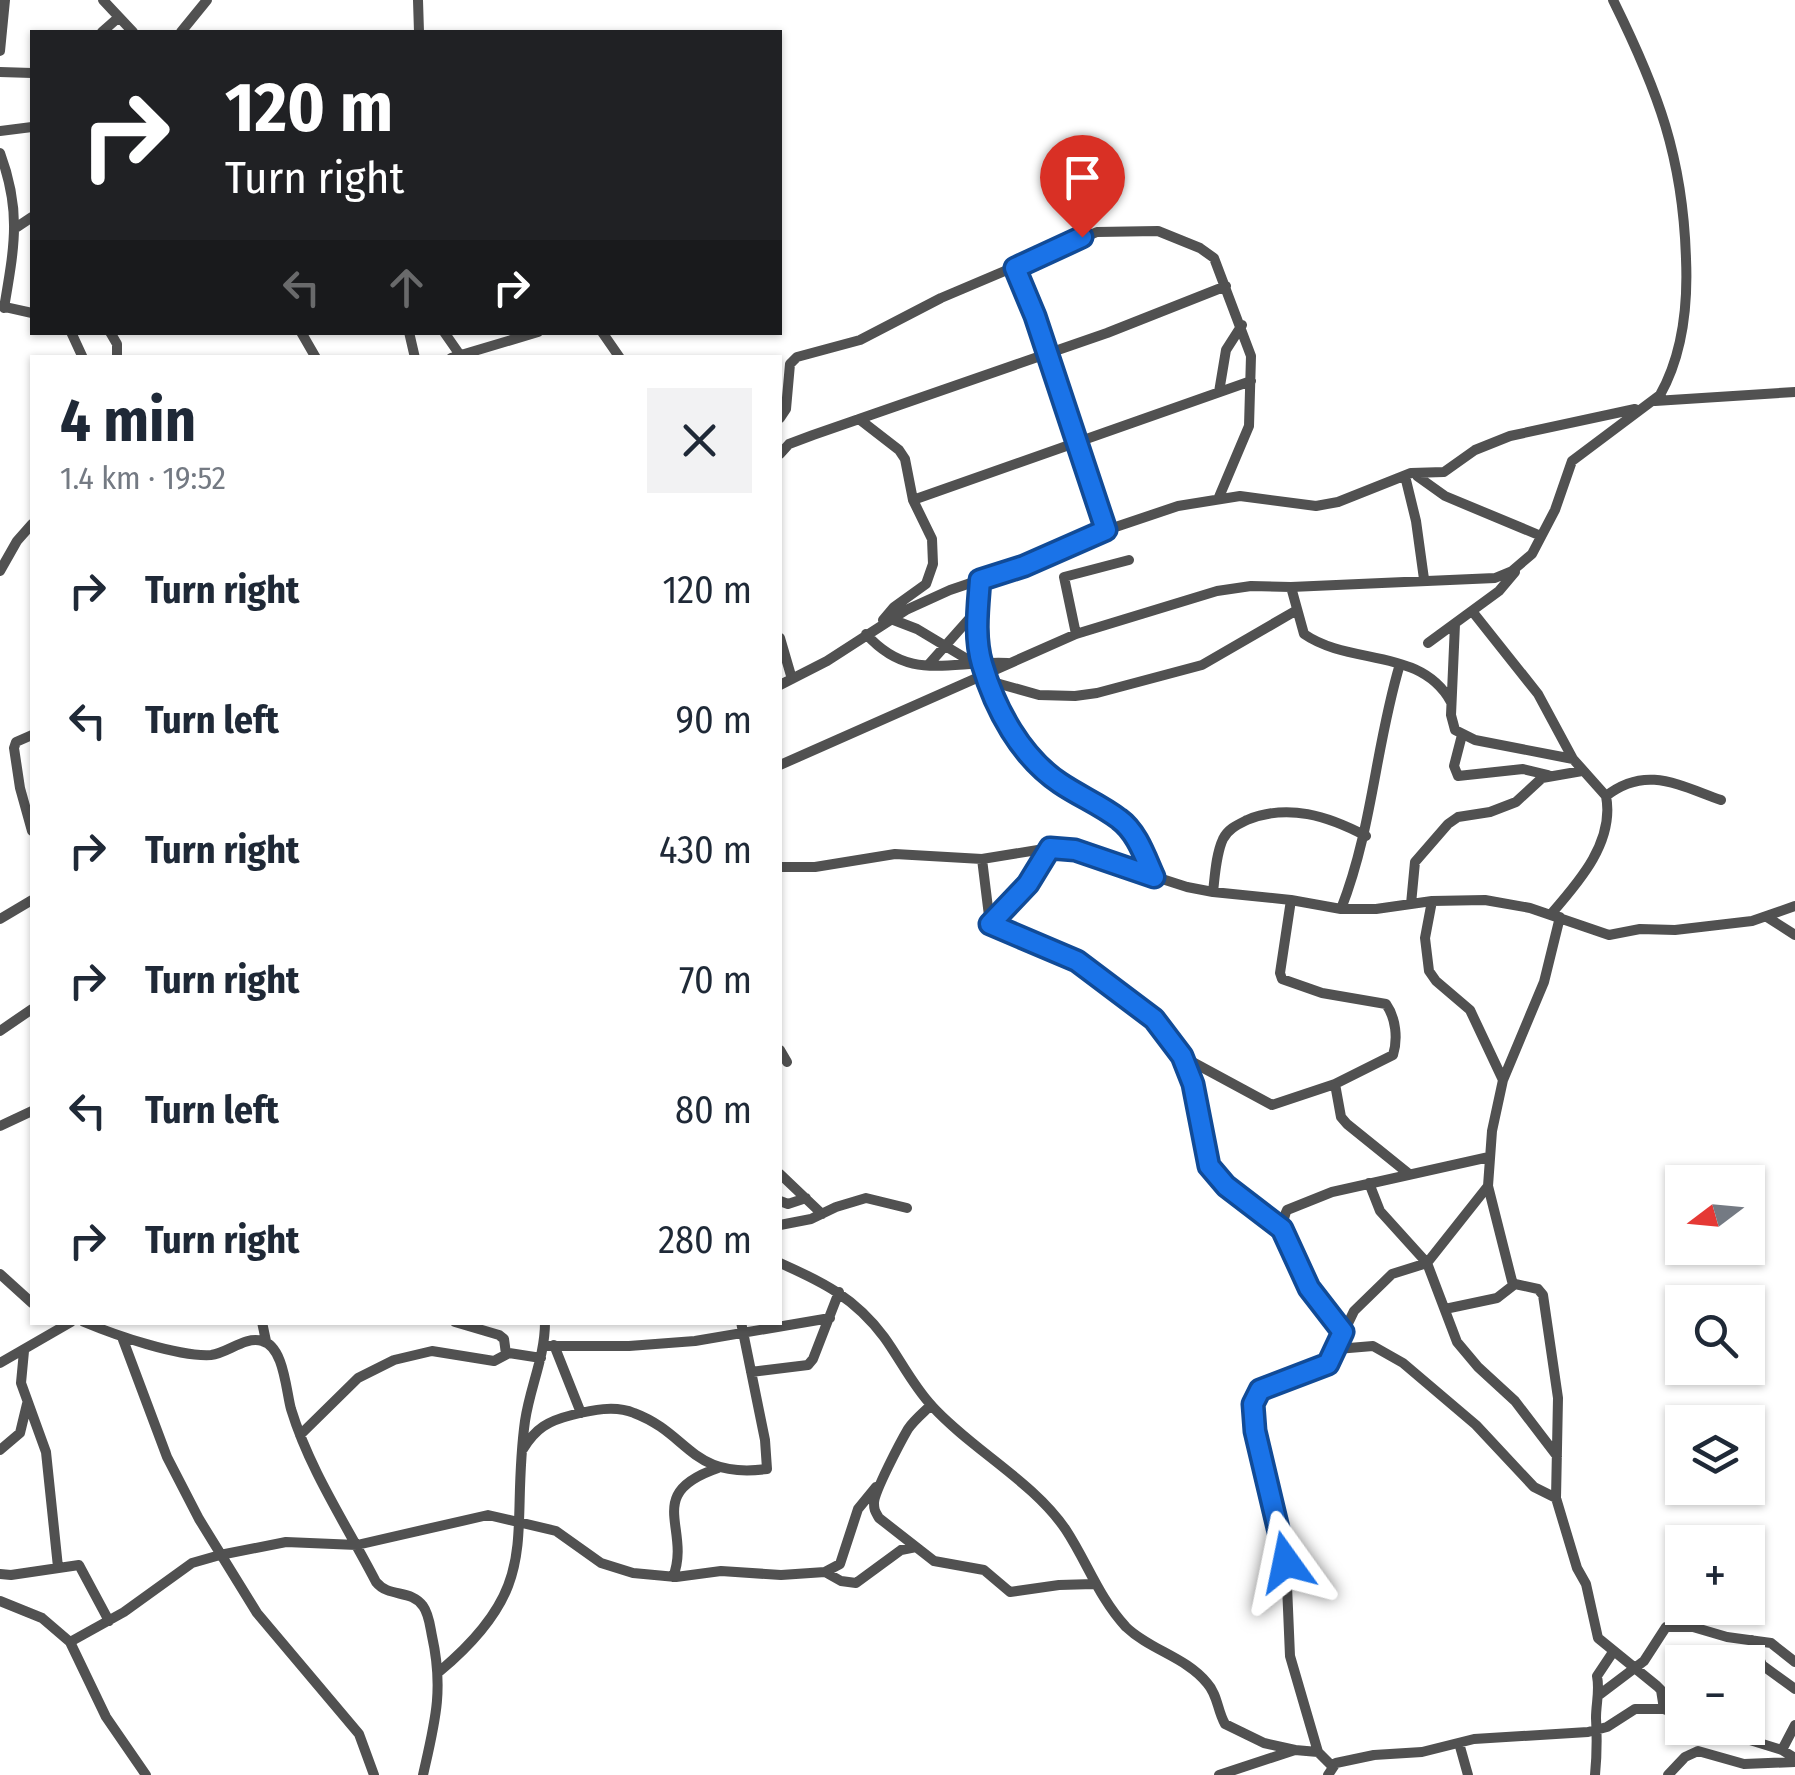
<!DOCTYPE html>
<meta charset="utf-8">
<style>
body{margin:0;font-family:"Fira Sans Condensed",sans-serif;background:#f2f2f3;color:#1f2937;height:100vh;display:flex;flex-direction:column;font-size:38px;white-space:nowrap}
*{box-sizing:border-box;margin:0}
p{font-size:32px;color:#747a83}
.icon{flex:none;width:55px;height:55px;fill:none;stroke:currentColor;stroke-width:2;stroke-linecap:round;stroke-linejoin:round}
.map{position:relative;flex:1;overflow:hidden}
.sheet{position:absolute;left:30px;top:355px;width:752px;height:970px;display:flex;flex-direction:column;background:#fff;border-radius:0px;box-shadow:0 2px 8px #0004}
.sheet>*{flex:none}
.top-card{position:absolute;left:30px;top:30px;width:752px;height:305px;border-radius:0px;box-shadow:0 2px 8px #0004;background:#202124;color:#fff;overflow:hidden}
.needle{width:65px;rotate:254deg}
.controls{position:absolute;left:1665px;top:1165px;display:grid;gap:20px}
.controls a{display:grid;place-items:center;width:100px;height:100px;border-radius:0px;background:#fff;box-shadow:0 2px 8px #0004;font-size:50px}
.pin{position:absolute;display:grid;place-items:center;width:85px;height:85px;color:#fff;margin:-102px -42px;border-radius:50% 50% 50% 0;rotate:-45deg;box-shadow:0 0 10px #0007}
.pin .icon{rotate:45deg}
.me{position:absolute;width:110px;margin:-55px;rotate:348deg;stroke-linejoin:round;filter:drop-shadow(0 0 8px #0008)}
.turn{display:flex;align-items:center;gap:35px;height:210px;padding:0 30px;font-size:45px}
.turn .icon{width:130px;height:130px;stroke-width:2.5}
.turn b{display:block;font-size:70px;line-height:85px}
.lanes{display:flex;align-items:center;height:95px;padding:0 30px;background:#0003;justify-content:center;gap:50px;direction:ltr}
.lanes .off{opacity:.35}
.round{display:grid;place-items:center;flex:none;width:105px;height:105px;border-radius:0px;background:#f2f2f3}
.summary{display:flex;align-items:center;justify-content:space-between;height:170px;padding:0 30px}
h1{font-size:60px;font-weight:700;line-height:75px}
ul{padding:0;list-style:none}
li{display:flex;align-items:center;gap:30px;height:130px;padding:0 30px}
li div{flex:1}
li b{display:block;font-size:38px}
li em{font-style:normal}
.map>svg:first-child{display:block}
</style>
<div class="map">
<svg width="1795" height="1775" viewBox="0 0 1795 1775">
<rect width="100%" height="100%" fill="#fff"/>
<g fill="none" stroke-linecap="round" stroke-linejoin="round">
<!-- minor -->
<path stroke="#515151" stroke-width="10" d="M 103,0 L 133,32
M 418,0 L 419,32
M 102,32 L 119,17
M 181,32 L 207,0
M 0,51 L 5,0
M 0,72 L 32,73
M 0,131 L 32,127
M 0,153 C 22,212 14,248 4,308
M 17,227 L 32,217
M 1015,267 L 1035,316 L 1106,530
M 0,306 L 32,313
M 71,332 L 83,358
M 110,332 L 117,344 L 117,358
M 301,332 L 316,358
M 409,332 L 415,358
M 444,332 L 460,355
M 602,332 L 620,358
M 451,358 L 538,332
M 1219,392 L 1226,350 L 1242,325
M 1655,401 L 1795,392
M 780,418 L 786,409 L 790,364 L 797,357 L 860,340 L 941,298 L 1097,232 L 1158,231 L 1200,248 L 1214,258 L 1251,356 L 1249,426 L 1219,497
M 859,419 L 899,450 L 905,459 L 913,500 L 932,539 L 933,564 L 926,584 L 894,607 L 883,620
M 780,454 L 789,444 L 813,435 L 1107,333 L 1226,286
M 1405,476 L 1416,521 L 1424,579
M 1417,476 L 1445,496 L 1541,536
M 913,500 L 1251,381
M 0,571 L 17,541 L 32,524
M 980,580 C 975,645 987,716 1036,764 C 1059,788 1093,799 1119,819 C 1137,832 1145,858 1155,877
M 1291,587 L 1304,634 C 1350,666 1421,647 1451,702
M 1472,611 L 1538,694 L 1573,759 L 1606,796 C 1615,842 1578,883 1551,914
M 891,619 L 917,629 L 972,662
M 1455,624 L 1451,715 L 1455,730 L 1475,740 L 1573,759
M 866,634 C 910,683 949,660 1008,663
M 1076,634 L 1064,577 L 1129,560
M 780,638 L 792,679
M 1428,643 L 1499,591 L 1515,572
M 929,664 L 977,610
M 989,681 L 1039,695 L 1075,696 L 1097,693 L 1202,665 L 1297,610
M 780,685 L 827,661 L 906,610 L 950,590 L 1024,565 L 1077,540 L 1178,506 L 1240,496 L 1316,506 L 1338,502 L 1411,473 L 1444,472 L 1475,450 L 1510,436 L 1635,409
M 32,735 L 16,742 L 14,748 L 20,788 L 32,831
M 1462,735 L 1454,766 L 1458,776 L 1523,769 L 1548,775
M 780,765 L 1076,634 L 1217,591 L 1251,586 L 1291,587 L 1495,578 L 1512,571 L 1532,554 L 1555,510 L 1572,461 L 1660,395 C 1683,354 1688,305 1686,259 C 1683,157 1658,91 1613,0
M 1606,796 C 1646,765 1678,785 1721,800
M 982,859 L 990,924 L 1077,961 L 1154,1019 L 1183,1057 L 1193,1084 L 1209,1167 L 1226,1185 L 1282,1229
M 780,867 L 815,867 L 895,854 L 982,859 L 1050,848 L 1075,851 L 1187,887 L 1213,892 L 1291,900 L 1341,909 L 1376,909 L 1432,901 L 1485,900 L 1530,908 L 1609,935 L 1640,929 L 1675,930 L 1752,921 L 1795,906
M 1213,892 C 1215,875 1216,854 1223,839 C 1228,829 1237,825 1247,820 C 1288,803 1328,816 1366,836
M 1432,901 L 1425,938 L 1429,971 L 1436,981 L 1470,1010 L 1503,1080
M 1411,904 L 1415,862 L 1448,824 L 1458,817 L 1490,812 L 1516,802 L 1542,778 L 1582,771
M 1341,909 C 1373,827 1375,747 1400,664
M 1767,917 L 1795,935
M 0,919 L 32,900
M 990,924 L 1028,884 L 1050,848
M 0,1031 L 32,1009
M 780,1050 L 787,1062
M 1185,1058 L 1272,1105 L 1335,1084 L 1393,1055 C 1398,1039 1396,1018 1386,1004 L 1322,993 L 1282,979 L 1280,973 L 1291,900
M 1335,1084 L 1341,1117 L 1347,1124 L 1409,1174
M 0,1126 L 32,1111
M 780,1174 L 822,1214
M 1369,1183 L 1380,1211 L 1427,1263 L 1457,1342 L 1478,1367 L 1515,1401 L 1557,1456
M 780,1201 L 788,1204 L 806,1198
M 780,1225 L 811,1219 L 836,1207 L 866,1198 L 907,1208
M 780,1263 C 823,1282 855,1298 884,1337 C 900,1359 913,1386 932,1406 C 971,1449 1034,1482 1066,1530 C 1087,1562 1099,1598 1126,1627 C 1150,1650 1186,1657 1207,1683 C 1218,1695 1217,1710 1225,1724 L 1264,1743 L 1295,1750
M 0,1274 L 32,1303
M 1445,1309 L 1497,1298 L 1515,1284
M 84,1322 C 115,1335 178,1357 211,1355 C 228,1353 245,1336 262,1341 C 284,1346 286,1391 291,1409 C 310,1471 346,1524 376,1582 C 389,1598 411,1589 423,1606 C 429,1614 430,1626 432,1636 C 444,1690 435,1722 423,1775
M 262,1322 L 266,1341
M 455,1322 L 499,1335 L 504,1339 L 506,1354
M 1343,1332 C 1321,1307 1270,1243 1287,1210 L 1332,1192 L 1489,1157
M 122,1337 L 167,1457 L 199,1519 L 257,1613 L 359,1734 L 374,1775
M 554,1345 L 581,1413
M 543,1346 L 629,1346 L 695,1341 L 830,1318
M 1337,1349 L 1373,1346 L 1403,1363 L 1476,1425 L 1534,1487 L 1556,1498 L 1577,1568 L 1586,1584 L 1598,1638 L 1657,1686 L 1661,1690 L 1664,1709
M 24,1351 L 21,1383 L 46,1452 L 58,1567
M 0,1363 L 71,1322
M 751,1372 L 808,1365 L 813,1359 L 839,1292
M 931,1405 C 923,1413 914,1420 908,1429 C 901,1441 874,1492 874,1503 C 874,1510 875,1511 879,1518 L 934,1561 L 984,1570 L 1010,1592 L 1059,1585 L 1094,1584
M 300,1435 L 358,1378 L 394,1360 L 432,1351 L 494,1361 L 509,1353 L 541,1358
M 523,1449 C 536,1428 548,1421 572,1415 C 592,1410 615,1405 634,1413 C 690,1434 690,1479 767,1469 L 765,1440 L 741,1322
M 0,1450 L 20,1433 L 27,1404
M 1556,1498 L 1558,1398 L 1543,1295 L 1538,1289 L 1515,1284 L 1512,1281 L 1488,1186 L 1492,1131 L 1503,1080 L 1544,982 L 1560,917
M 825,1572 L 840,1564 L 858,1509 L 876,1487
M 0,1574 L 11,1575 L 79,1565 L 109,1621
M 673,1577 C 692,1528 642,1494 718,1468
M 0,1601 L 42,1618 L 70,1642 L 106,1717 L 146,1775
M 1752,1640 L 1762,1665 L 1795,1689
M 70,1642 L 124,1612 L 192,1563 L 220,1555 L 286,1542 L 357,1545 L 488,1515 L 556,1531 L 601,1563 L 633,1573 L 676,1577 L 721,1571 L 781,1575 L 825,1572 L 841,1581 L 856,1583 L 901,1550 L 916,1547
M 440,1671 C 545,1583 509,1537 525,1421 C 530,1387 545,1357 545,1322
M 1599,1695 L 1644,1661 L 1666,1627 L 1693,1627 L 1727,1637 L 1771,1643 L 1795,1662
M 1711,1728 L 1782,1750 L 1795,1758
M 1459,1743 L 1468,1775
M 1782,1750 L 1795,1725
M 1332,1766 L 1318,1752 L 1290,1656 L 1286,1562 L 1252,1414 L 1253,1404 L 1260,1391 L 1328,1365 L 1354,1311 L 1392,1274 L 1427,1263 L 1488,1186
M 1219,1775 L 1295,1750 L 1318,1752
M 1328,1775 L 1336,1763 L 1374,1755 L 1422,1752 L 1474,1739 L 1588,1732 L 1607,1727 L 1635,1709 L 1664,1709 L 1682,1716
M 1595,1775 C 1597,1755 1597,1736 1596,1718 C 1596,1703 1600,1691 1597,1676 L 1613,1652
M 1668,1775 L 1685,1757 L 1698,1751 L 1744,1764 L 1795,1762"/>
</g>
<g fill="none" stroke-linecap="round" stroke-linejoin="round">
<defs>
<path id="route" d="M 1082,237 L 1015,268 L 1035,316 L 1106,530 L 1024,566 L 980,580 C 978,607 974,637 982,664 C 995,709 1021,757 1060,783 C 1079,796 1101,805 1119,819 C 1137,832 1145,857 1154,877 L 1075,850 L 1050,848 L 1028,884 L 990,924 L 1077,961 L 1154,1019 L 1182,1056 L 1193,1084 L 1209,1166 L 1226,1186 L 1282,1229 L 1309,1288 L 1343,1332 L 1328,1364 L 1260,1390 L 1253,1404 L 1255,1431 L 1286,1562"/>
</defs>
<!-- route casing -->
<use href="#route" stroke="#114b97" stroke-width="25"/>
<!-- route -->
<use href="#route" stroke="#1a73e8" stroke-width="18"/>
</g>
</svg>
<div class="controls">
<a><svg class="needle" viewBox="-14 -14 28 28"><path d="M0-13l5 13h-10z" fill="#e53935"/><path d="M0 13l5-13h-10z" fill="#747a83"/></svg></a>
<a><svg class="icon" aria-label="search" viewBox="0 0 24 24"><circle cx="10" cy="10" r="6"/><path d="M15 15l6 6"/></svg></a>
<a><svg class="icon" aria-label="layers" viewBox="0 0 24 24"><path d="M12 4l9 5-9 5-9-5zM3 14l9 5 9-5"/></svg></a>
<a>+</a>
<a>−</a>
</div>
<div class="pin" style="left:1082px;top:237px;background:#d93025"><svg class="icon" aria-label="arrive" viewBox="0 0 24 24"><path d="M6 21V4h12l-3 4 3 4H6"/></svg></div>
<svg class="me" style="left:1286px;top:1562px" viewBox="-20 -20 40 40"><path d="M0-17L14 15 0 8-14 15z" fill="#1a73e8" stroke="#fff" stroke-width="4"/></svg>
<div class="top-card">
<div class="turn"><svg class="icon" aria-label="right" viewBox="0 0 24 24"><path d="M7 20v-9h11M14 6l5 5-5 5"/></svg><div><b>120 m</b>Turn right</div></div>
<div class="lanes"><svg class="icon off" aria-label="left" viewBox="0 0 24 24"><path d="M17 20v-9H6M10 6l-5 5 5 5"/></svg><svg class="icon off" aria-label="ahead" viewBox="0 0 24 24"><path d="M12 20V5M6 11l6-6 6 6"/></svg><svg class="icon" aria-label="right" viewBox="0 0 24 24"><path d="M7 20v-9h11M14 6l5 5-5 5"/></svg></div>
</div>
<section class="sheet">
<div class="summary"><div><h1>4 min</h1><p>1.4 km · 19:52</p></div><a class="round"><svg class="icon" aria-label="close" viewBox="0 0 24 24"><path d="M6 6l12 12M18 6L6 18"/></svg></a></div>
<ul>
<li><svg class="icon" aria-label="right" viewBox="0 0 24 24"><path d="M7 20v-9h11M14 6l5 5-5 5"/></svg><div><b>Turn right</b></div><em>120 m</em></li>
<li><svg class="icon" aria-label="left" viewBox="0 0 24 24"><path d="M17 20v-9H6M10 6l-5 5 5 5"/></svg><div><b>Turn left</b></div><em>90 m</em></li>
<li><svg class="icon" aria-label="right" viewBox="0 0 24 24"><path d="M7 20v-9h11M14 6l5 5-5 5"/></svg><div><b>Turn right</b></div><em>430 m</em></li>
<li><svg class="icon" aria-label="right" viewBox="0 0 24 24"><path d="M7 20v-9h11M14 6l5 5-5 5"/></svg><div><b>Turn right</b></div><em>70 m</em></li>
<li><svg class="icon" aria-label="left" viewBox="0 0 24 24"><path d="M17 20v-9H6M10 6l-5 5 5 5"/></svg><div><b>Turn left</b></div><em>80 m</em></li>
<li><svg class="icon" aria-label="right" viewBox="0 0 24 24"><path d="M7 20v-9h11M14 6l5 5-5 5"/></svg><div><b>Turn right</b></div><em>280 m</em></li>
</ul>
</section>
</div>
